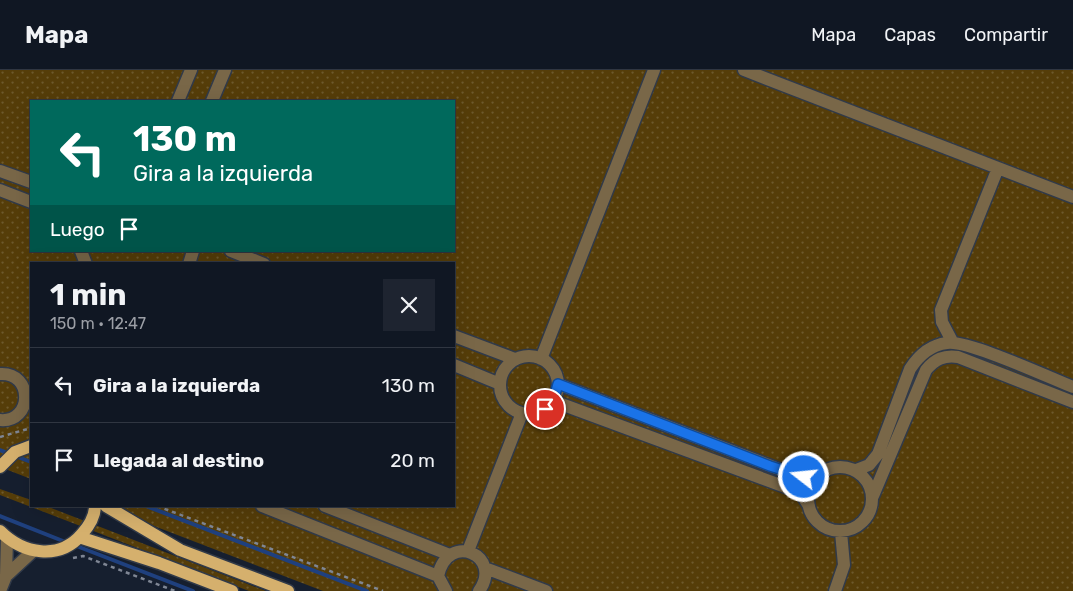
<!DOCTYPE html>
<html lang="es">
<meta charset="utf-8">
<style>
body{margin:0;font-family:Rubik,sans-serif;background:#1e2430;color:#f1f3f6;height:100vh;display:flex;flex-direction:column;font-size:19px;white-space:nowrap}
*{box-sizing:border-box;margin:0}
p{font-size:16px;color:#9c9fa6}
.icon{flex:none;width:28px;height:28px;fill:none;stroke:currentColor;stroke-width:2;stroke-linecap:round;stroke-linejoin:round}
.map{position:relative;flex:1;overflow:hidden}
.side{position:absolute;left:30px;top:192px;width:425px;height:245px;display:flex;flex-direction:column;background:#101723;border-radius:0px;box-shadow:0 5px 20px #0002,0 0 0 1px #303641}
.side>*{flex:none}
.banner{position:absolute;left:30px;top:30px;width:425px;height:152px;border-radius:0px;box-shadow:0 5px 20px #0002,0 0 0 1px #303641;background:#00695c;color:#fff;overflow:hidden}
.pin{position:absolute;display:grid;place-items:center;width:42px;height:42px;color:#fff;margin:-21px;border:2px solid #fff;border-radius:50%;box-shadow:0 1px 5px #0007}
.me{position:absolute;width:55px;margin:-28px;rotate:286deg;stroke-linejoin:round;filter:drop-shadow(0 0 4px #0008)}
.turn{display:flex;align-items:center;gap:18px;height:105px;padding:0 20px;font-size:22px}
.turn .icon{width:65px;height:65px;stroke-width:2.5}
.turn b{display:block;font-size:35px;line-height:42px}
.then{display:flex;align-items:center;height:48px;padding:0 20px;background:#0003;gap:10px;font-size:19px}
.round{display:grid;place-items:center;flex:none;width:52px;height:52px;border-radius:0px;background:#1e2430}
.head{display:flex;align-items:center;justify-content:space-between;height:85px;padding:0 20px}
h1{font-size:30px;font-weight:700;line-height:38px}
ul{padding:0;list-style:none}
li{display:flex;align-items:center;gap:15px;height:75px;padding:0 20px;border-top:1px solid #303641}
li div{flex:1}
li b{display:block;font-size:19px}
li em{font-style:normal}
header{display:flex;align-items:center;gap:30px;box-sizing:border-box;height:70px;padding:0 25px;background:#101723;border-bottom:1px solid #303641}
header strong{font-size:24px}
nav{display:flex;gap:28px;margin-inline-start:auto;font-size:18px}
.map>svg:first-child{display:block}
</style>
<header>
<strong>Mapa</strong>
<nav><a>Mapa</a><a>Capas</a><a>Compartir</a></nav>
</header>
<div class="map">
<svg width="1073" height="521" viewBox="0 0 1073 521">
<defs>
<pattern id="grass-dots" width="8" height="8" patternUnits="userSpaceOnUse" patternTransform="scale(1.25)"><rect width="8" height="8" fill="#553d09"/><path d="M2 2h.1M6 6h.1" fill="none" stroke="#6d592d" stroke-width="1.8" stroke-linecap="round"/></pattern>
</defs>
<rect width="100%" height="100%" fill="#161f2f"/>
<!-- grass -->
<path fill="url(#grass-dots)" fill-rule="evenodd" d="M 0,0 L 1073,0 L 1073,521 L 323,521 L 102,436 L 454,436 L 454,194 L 31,194 L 31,409 L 0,397 ZM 31,31 L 454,31 L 454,181 L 31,181 Z
M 0,419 L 31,430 L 31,436 L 46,436 L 266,521 L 249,521 L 0,425 Z"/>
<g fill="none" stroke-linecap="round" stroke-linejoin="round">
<!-- stream -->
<path stroke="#1f407e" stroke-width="4" d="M 0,380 L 31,392
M 146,436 L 367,521
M 0,446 L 68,473
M 74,475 L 193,521"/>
<defs>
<path id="minor" d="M 744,0 L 1073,127
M 178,31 L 191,0
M 212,31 L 225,0
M 0,101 L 31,112
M 0,120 L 31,132
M 81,181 L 86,194
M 231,181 L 264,194
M 189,194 L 193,181
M 454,266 L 515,289
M 953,273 L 942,252 L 941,240 L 998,98
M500 315a29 29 0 1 1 58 0a29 29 0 1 1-58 0Z
M 541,289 L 654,0
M 454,295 L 500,314
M 0,304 C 34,302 33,353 0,350
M 558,314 L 797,406 L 810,407 L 822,404
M 553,331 L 791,419 L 802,425 L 809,436
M808 429a32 32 0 1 1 64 0a32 32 0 1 1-64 0Z
M 856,400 L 869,395 L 878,384 L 910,299 C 919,285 930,275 947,273 C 968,270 1048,307 1073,317
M 873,426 L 926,300 C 935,289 944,285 958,287 L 1073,332
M 262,436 L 438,506
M 325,436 L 450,485
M 468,481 L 522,343
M 485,498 L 546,521
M 6,506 L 7,468
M 0,521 L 6,506 L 33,481
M 446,521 L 438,506 C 448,460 504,486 479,521
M 835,521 L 844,495 L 841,462"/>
<path id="major" d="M 0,397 L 15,382 L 31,376
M 106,436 L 180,480 L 288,521
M 0,461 C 23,484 59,491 82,464 C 89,456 95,446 95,436
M 79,467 L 159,493 L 232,521"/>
</defs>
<!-- minor casing -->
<use href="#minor" stroke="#313a49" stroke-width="15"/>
<!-- major casing -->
<use href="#major" stroke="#313a49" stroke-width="15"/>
<!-- path -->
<path stroke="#7f8694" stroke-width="2.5" stroke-dasharray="4 4" stroke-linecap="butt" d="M 0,367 L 31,358
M 157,436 L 383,521
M 73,488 L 83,486 L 175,521"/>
<!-- minor -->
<use href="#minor" stroke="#796748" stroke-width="12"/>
<!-- major -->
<use href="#major" stroke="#d5b06d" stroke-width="12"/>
</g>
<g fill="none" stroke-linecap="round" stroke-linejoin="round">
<defs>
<path id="route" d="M 545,339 L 553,331 L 558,314 L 770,396 L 804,407"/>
</defs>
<!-- route casing -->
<use href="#route" stroke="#114b97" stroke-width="12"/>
<!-- route -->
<use href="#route" stroke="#1a73e8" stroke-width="9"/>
</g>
</svg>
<div class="pin" style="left:545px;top:339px;background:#d93025"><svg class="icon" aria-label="arrive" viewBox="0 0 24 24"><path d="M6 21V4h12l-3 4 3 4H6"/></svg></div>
<svg class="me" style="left:804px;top:407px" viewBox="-20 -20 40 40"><circle r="17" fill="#1a73e8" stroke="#fff" stroke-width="3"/><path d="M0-11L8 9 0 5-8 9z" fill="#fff"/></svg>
<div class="banner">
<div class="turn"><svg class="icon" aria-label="left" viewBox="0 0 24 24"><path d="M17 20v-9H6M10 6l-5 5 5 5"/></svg><div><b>130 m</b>Gira a la izquierda</div></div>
<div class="then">Luego<svg class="icon" aria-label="arrive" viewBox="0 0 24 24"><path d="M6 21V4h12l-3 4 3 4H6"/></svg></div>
</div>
<section class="side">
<div class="head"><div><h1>1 min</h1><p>150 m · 12:47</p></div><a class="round"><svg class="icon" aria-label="close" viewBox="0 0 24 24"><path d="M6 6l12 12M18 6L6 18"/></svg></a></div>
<ul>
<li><svg class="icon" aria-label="left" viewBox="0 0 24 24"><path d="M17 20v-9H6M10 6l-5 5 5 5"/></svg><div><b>Gira a la izquierda</b></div><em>130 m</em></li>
<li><svg class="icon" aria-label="arrive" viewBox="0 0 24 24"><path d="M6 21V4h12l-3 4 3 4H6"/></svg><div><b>Llegada al destino</b></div><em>20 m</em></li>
</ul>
</section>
</div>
